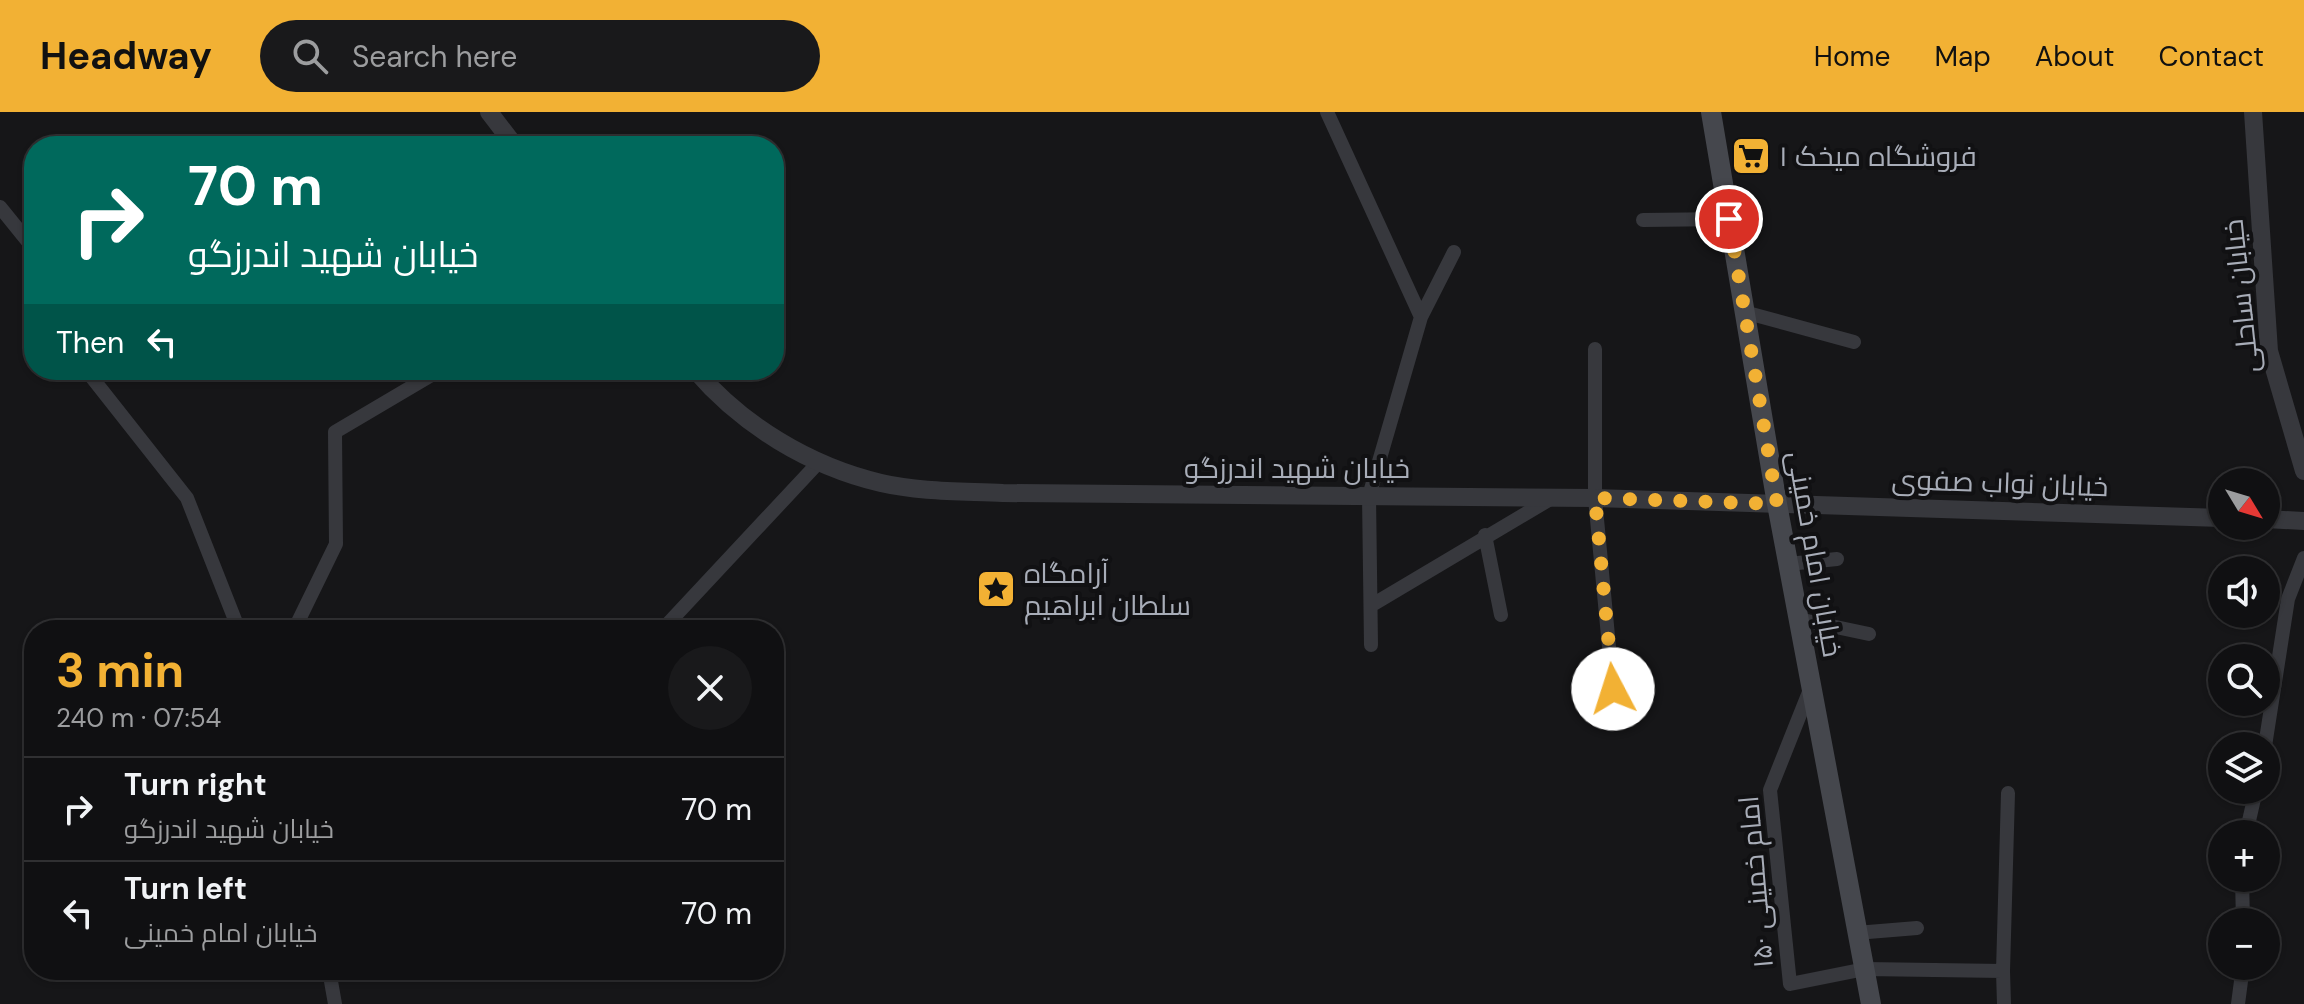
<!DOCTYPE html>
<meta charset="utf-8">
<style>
body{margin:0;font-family:"DM Sans",Cairo,sans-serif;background:#19191b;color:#f1f3f6;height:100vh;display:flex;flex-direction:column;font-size:30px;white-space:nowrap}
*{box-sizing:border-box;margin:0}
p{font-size:26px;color:#9c9d9f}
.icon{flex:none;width:44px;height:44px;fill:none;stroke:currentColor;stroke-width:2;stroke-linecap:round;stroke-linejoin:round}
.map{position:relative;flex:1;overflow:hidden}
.side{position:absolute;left:24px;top:508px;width:760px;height:360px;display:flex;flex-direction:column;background:#101012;border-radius:32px;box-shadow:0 2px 6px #0004,0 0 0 2px #303032}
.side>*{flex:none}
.guide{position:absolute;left:24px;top:24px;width:760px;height:244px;border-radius:32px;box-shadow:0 2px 6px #0004,0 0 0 2px #303032;background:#00695c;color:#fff;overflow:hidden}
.needle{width:52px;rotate:128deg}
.tools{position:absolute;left:2208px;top:356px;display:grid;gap:16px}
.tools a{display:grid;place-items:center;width:72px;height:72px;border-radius:50%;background:#101012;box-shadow:0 2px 6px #0004,0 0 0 2px #303032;font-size:40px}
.pin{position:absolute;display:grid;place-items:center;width:68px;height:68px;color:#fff;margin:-34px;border:4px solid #fff;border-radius:50%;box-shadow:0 2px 8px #0007}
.me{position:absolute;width:88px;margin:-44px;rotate:355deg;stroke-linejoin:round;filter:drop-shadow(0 0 6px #0008)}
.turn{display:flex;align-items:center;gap:28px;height:168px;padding:0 32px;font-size:36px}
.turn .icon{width:104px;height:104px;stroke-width:2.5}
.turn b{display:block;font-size:56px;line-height:68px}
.then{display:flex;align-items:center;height:76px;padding:0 32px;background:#0003;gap:16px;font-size:30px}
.round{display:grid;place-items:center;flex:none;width:84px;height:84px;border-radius:42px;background:#19191b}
.head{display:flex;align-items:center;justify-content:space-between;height:136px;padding:0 32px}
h1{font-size:48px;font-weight:700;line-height:60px;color:#f2b134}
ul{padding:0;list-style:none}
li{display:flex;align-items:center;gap:24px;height:104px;padding:0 32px;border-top:2px solid #303032}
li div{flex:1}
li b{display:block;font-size:30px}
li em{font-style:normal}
header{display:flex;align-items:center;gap:48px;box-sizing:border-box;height:112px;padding:0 40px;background:#f2b134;color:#111}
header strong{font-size:38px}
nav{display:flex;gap:44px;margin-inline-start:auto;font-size:28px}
.search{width:560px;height:72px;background:#19191b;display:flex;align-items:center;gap:20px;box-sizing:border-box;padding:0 28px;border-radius:44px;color:#9c9d9f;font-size:30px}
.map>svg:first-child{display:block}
</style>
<header>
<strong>Headway</strong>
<div class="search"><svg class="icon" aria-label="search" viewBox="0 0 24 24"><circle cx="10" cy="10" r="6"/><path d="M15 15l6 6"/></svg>Search here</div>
<nav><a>Home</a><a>Map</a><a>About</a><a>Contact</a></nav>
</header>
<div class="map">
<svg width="2304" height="892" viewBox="0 0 2304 892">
<rect width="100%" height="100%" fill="#161618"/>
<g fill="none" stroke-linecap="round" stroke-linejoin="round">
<!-- minor -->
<path stroke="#37383d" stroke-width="14" d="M 1327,0 L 1421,205 L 1369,384 L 1371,533
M 0,95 L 34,137
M 1643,108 L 1729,107
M 1744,200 L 1854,230
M 1421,205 L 1454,140
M 1595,237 L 1595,386 L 1613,577
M 86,258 L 187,386 L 239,518
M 1485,423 L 1501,503
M 1788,452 L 1837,447
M 1372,493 L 1552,386
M 1798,507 L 1869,522
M 294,518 L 336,432 L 335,320 L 440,258
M 662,518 L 819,350
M 1811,575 L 1770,678 L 1790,872 L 1865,857 L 2003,859 L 2004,892
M 2265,634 L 2288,487 L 2304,446
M 2246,722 L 2256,678
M 2242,766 L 2243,810
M 1856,821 L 1917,816
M 329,858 L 335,892
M 2003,859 L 2008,681
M 2238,892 L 2243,854"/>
<!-- tertiary -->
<path stroke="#37383d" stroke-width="18" d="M 489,0 L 515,34
M 2253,0 L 2269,239 L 2304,359
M 695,258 C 742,313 809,354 881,371 C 920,380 963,379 1003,381 L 1595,386 L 2222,406
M 2266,407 L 2304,409"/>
<!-- secondary -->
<path stroke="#45474d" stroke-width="20" d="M 1711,0 L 1777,392 L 1871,892"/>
</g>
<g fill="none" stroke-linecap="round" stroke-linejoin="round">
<!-- route -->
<path stroke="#f2b134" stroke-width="14" stroke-dasharray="0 25.2" d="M 1613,577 L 1595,386 L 1777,392 L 1729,107"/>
</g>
<!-- icons -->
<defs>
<symbol id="supermarket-square" viewBox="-11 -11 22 22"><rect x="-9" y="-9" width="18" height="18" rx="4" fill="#f2b134" stroke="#111113"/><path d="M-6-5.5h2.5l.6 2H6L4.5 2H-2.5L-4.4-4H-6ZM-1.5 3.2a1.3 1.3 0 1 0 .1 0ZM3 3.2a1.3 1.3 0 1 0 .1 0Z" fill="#111"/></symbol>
<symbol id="sight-square" viewBox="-11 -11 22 22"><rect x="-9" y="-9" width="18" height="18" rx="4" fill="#f2b134" stroke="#111113"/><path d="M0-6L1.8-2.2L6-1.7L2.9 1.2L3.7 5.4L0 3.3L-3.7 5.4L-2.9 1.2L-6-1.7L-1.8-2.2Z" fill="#111"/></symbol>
</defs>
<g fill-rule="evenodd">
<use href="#supermarket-square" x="1729" y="22" width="44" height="44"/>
<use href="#sight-square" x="974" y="455" width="44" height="44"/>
</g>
<g text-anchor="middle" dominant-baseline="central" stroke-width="8" stroke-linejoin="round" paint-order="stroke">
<!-- poi labels -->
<g font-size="28" fill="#a8adb8" stroke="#111113" text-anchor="start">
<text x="1779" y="44">فروشگاه میخک ۱</text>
<text x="1024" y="461">آرامگاه<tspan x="1024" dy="32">سلطان ابراهیم</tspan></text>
</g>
<!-- street labels -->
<g font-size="28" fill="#a8adb8" stroke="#111113">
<text transform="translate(2241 184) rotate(-96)">خیابان ساحلی</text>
<text x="1297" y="356">خیابان شهید اندرزگو</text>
<text transform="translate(2000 371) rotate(2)">خیابان نواب صفوی</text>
<text transform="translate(1815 442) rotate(80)">خیابان امام خمینی</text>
<text transform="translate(1756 770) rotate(-95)">امام خمینی ۱۵۰</text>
</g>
</g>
</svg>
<div class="tools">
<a><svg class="needle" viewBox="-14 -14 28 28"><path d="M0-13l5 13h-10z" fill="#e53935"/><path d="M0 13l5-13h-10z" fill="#9c9d9f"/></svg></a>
<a><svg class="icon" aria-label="sound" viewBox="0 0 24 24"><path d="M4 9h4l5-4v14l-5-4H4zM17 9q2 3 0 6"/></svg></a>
<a><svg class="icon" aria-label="search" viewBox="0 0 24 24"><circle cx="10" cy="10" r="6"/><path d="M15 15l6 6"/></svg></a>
<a><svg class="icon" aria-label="layers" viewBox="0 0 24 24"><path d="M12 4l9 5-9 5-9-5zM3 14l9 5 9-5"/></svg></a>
<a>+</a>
<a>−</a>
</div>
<div class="pin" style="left:1729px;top:107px;background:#d93025"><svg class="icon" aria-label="arrive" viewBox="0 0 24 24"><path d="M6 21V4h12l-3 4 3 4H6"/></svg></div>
<svg class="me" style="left:1613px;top:577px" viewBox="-20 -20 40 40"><circle r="19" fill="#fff"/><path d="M0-13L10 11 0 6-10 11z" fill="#f2b134"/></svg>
<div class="guide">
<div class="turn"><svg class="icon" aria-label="right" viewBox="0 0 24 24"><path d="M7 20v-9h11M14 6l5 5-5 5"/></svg><div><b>70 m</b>خیابان شهید اندرزگو</div></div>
<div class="then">Then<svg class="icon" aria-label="left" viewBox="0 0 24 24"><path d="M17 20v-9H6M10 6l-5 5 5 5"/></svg></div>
</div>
<section class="side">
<div class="head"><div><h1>3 min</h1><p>240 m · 07:54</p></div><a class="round"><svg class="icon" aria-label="close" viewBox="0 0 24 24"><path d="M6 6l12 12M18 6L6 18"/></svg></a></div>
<ul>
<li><svg class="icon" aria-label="right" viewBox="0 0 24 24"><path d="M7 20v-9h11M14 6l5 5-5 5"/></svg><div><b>Turn right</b><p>خیابان شهید اندرزگو</p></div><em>70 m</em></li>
<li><svg class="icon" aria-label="left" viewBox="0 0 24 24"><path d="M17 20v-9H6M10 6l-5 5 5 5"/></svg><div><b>Turn left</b><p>خیابان امام خمینی</p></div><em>70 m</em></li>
</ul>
</section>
</div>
